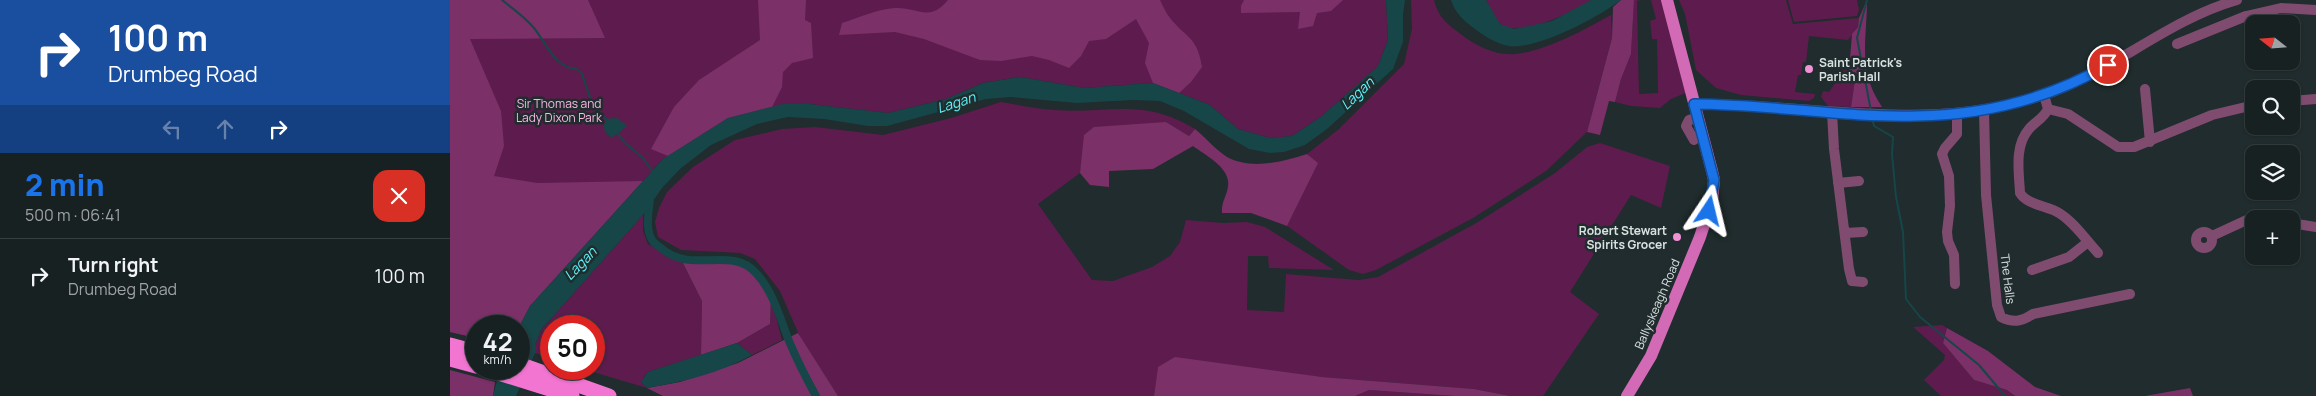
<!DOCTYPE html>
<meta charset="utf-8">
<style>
body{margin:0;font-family:Manrope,sans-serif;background:#252e2f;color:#f1f3f6;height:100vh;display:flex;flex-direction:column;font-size:19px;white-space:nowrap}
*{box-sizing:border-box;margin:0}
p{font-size:16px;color:#9fa3a5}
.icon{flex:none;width:28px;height:28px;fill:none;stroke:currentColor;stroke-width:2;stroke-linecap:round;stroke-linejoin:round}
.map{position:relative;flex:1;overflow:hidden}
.panel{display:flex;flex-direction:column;background:#182122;width:450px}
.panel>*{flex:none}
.hud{background:#1a4fa0;color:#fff;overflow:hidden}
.needle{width:32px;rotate:287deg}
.controls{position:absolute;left:1795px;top:15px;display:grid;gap:10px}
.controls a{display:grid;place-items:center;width:55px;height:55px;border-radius:10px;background:#182122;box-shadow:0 1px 4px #0004,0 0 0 1px #363e40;font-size:25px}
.speed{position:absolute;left:15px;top:315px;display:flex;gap:10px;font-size:25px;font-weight:700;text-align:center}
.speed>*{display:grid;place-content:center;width:65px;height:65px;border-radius:50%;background:#182122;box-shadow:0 1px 4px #0004,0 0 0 1px #363e40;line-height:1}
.speed small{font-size:12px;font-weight:400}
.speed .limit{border:8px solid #d22;background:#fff;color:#111}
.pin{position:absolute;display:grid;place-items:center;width:42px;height:42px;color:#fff;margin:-21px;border:2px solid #fff;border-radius:50%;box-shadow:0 1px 5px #0007}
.me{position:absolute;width:55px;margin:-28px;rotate:10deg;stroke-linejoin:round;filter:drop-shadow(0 0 4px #0008)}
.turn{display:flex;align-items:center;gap:18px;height:105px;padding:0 25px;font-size:22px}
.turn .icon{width:65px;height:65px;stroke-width:2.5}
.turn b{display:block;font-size:35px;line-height:42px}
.lanes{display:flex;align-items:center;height:48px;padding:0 25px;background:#0003;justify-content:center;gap:25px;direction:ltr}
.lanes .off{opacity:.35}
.round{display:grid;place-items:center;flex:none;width:52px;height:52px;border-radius:15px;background:#252e2f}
.overview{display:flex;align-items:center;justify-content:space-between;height:85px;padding:0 25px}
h1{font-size:30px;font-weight:800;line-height:38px;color:#1a73e8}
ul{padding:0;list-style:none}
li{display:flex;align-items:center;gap:15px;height:75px;padding:0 25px;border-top:1px solid #363e40}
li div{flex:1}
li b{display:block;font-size:19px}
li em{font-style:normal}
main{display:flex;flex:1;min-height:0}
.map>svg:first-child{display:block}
</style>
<main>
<section class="panel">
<div class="hud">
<div class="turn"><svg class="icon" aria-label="right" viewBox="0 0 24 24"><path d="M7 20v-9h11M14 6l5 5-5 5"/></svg><div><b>100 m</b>Drumbeg Road</div></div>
<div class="lanes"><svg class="icon off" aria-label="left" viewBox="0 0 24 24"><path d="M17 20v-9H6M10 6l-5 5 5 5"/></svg><svg class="icon off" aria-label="ahead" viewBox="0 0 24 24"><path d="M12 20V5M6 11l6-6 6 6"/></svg><svg class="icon" aria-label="right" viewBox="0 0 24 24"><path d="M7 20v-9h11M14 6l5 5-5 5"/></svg></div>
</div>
<div class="overview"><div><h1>2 min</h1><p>500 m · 06:41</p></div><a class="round" style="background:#d93025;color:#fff"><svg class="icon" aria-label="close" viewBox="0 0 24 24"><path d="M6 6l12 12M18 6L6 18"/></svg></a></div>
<ul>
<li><svg class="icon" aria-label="right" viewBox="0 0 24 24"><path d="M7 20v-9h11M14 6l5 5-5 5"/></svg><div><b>Turn right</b><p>Drumbeg Road</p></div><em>100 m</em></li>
</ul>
</section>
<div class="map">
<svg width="1866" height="396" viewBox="0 0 1866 396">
<rect width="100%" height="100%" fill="#202c2d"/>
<!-- green -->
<path fill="#5d1c4d" d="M 0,0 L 936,0 L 938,40 L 928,66 L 872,116 L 842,136 L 820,138 L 788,129 L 760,105 L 703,83 L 634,88 L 570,77 L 533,83 L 496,99 L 438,113 L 359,104 L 333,104 L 213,159 L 80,306 L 69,327 L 26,326 L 26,338 L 0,332 Z
M 961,0 L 984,0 C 988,17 998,25 1012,35 C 1026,46 1047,56 1065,54 C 1096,51 1134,30 1161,15 L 1162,38 L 1137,132 L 1096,171 L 1023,218 L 926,270 L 913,274 L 899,270 L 837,226 L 867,163 L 857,154 L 889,129 L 954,64 L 962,29 Z
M 1036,0 L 1141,0 C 1124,12 1069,39 1050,24 C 1044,19 1040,7 1036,0 Z
M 1184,0 L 1190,0 L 1187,1 L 1189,94 L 1208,93 L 1207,39 L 1202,39 L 1200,21 L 1206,19 L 1201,0 L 1216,0 L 1232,81 L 1238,92 L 1221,99 L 1210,108 L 1181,106 L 1165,102 L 1171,79 L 1181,54 Z
M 1229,0 L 1336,0 L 1343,24 L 1409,18 L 1408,27 L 1398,40 L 1359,36 L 1356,62 L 1353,62 L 1351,75 L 1348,75 L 1345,92 L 1365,94 L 1364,98 L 1359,101 L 1291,95 L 1266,88 L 1246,70 L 1235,14 Z
M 1338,0 L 1407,0 L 1409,10 L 1407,16 L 1344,22 Z
M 1394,70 L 1406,72 L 1401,107 L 1378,106 L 1371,97 L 1373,91 L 1379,92 Z
M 551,102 C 569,105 587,109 605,110 C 659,114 693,97 745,129 L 739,136 L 716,122 L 632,161 L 630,173 L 588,204 L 642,280 L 663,281 L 702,267 L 720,256 L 730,242 L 736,220 L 773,223 L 797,222 L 815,227 L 884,270 L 819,268 L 818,256 L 798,256 L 797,310 L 834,312 L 836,274 L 909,280 L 928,277 L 1028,222 L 1105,173 L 1137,147 L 1150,143 L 1220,166 L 1211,208 L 1181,195 L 1120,292 L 1149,314 L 1093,396 L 1060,396 L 1024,389 L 872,377 L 708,368 L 704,396 L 388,396 L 350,337 L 330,291 L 305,259 L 290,253 L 231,250 L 208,237 L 205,222 L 209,208 L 217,192 L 243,167 L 285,140 L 332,129 L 365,127 L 433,135 L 501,118 Z
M 193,215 L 193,231 L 198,244 L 233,263 L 252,301 L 251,355 L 198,372 L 191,382 L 197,388 L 133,369 L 144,369 L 144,326 L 101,326 L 101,358 L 85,353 L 85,345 L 91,330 Z
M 321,298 L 332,340 L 302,355 L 287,343 L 320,324 Z
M 1492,325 L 1497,328 L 1493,343 L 1524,380 L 1557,390 L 1565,396 L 1491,396 L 1474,380 L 1494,360 L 1495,355 L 1463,327 Z
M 919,390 L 1005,396 L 905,396 Z"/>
<!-- forest -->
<path fill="#7b3068" d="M 0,0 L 138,0 L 155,38 L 20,39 L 51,111 L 54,146 L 44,176 L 87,183 L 193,181 L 80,306 L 69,327 L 26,326 L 26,338 L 0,332 Z
M 308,0 L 356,0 L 355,20 L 361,23 L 363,58 L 342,63 L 333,72 L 332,87 L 322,107 L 278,118 L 218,156 L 201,149 L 224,107 L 249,80 L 310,40 Z
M 498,0 L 710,0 C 713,6 716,13 720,18 C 737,39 747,36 752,67 L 741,82 L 729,93 L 703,83 L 695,63 L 699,43 L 686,19 L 656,39 L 639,41 L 631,56 L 619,68 L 599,60 L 582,56 L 551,61 L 530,60 L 474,39 L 445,32 L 389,35 L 392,23 C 408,18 428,9 445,8 C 468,7 479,23 498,0 Z
M 794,0 L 893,0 L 881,11 L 867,13 L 863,26 L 848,29 L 850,12 L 791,13 L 791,6 Z
M 1171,0 L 1184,0 L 1181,54 L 1171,79 L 1165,102 L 1159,101 L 1150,135 L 1137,132 L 1162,38 L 1163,7 Z
M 1417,0 C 1417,41 1407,70 1432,107 L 1401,107 L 1406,73 L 1399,71 L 1402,34 L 1408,27 L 1409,18 Z
M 716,122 L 739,136 L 745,129 C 755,137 766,150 777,157 C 801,170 832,162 857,154 L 868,163 L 837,226 L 801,213 L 772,213 C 771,202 777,196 778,186 C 781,168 755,155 743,146 L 703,169 L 659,171 L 659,187 L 640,185 L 630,173 L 634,135 L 644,127 Z
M 286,262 L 297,266 L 321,298 L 320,324 L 287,343 L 251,355 L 252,301 L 233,263 Z
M 1497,328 L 1538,351 L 1585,387 L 1611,396 L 1565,396 L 1557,390 L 1524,380 L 1493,343 Z
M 348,333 L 388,396 L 213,396 L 197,388 L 230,382 L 288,363 Z
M 725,357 L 872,377 L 1024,389 L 1060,396 L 1005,396 L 919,390 L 905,396 L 704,396 L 708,367 Z
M 0,370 L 45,382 L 43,396 L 0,396 Z
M 1740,388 L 1743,396 L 1695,396 Z"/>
<!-- water -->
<path fill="#164648" d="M 936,0 L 955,0 L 953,14 L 953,42 L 943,69 L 877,129 L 855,145 L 834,152 L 820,153 L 799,149 L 734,111 L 710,101 L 683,100 L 627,103 L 561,97 L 536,99 L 437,126 L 418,126 L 374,119 L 338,117 L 307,124 L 261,145 L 230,169 L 212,188 L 193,215 L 91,330 L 85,345 L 85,353 L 66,396 L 43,396 L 50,369 L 69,369 L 69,327 L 80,306 L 213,159 L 278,118 L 333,104 L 359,104 L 438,113 L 496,99 L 533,83 L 570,77 L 634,88 L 703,83 L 760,105 L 788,129 L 820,138 L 842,136 L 872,116 L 928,66 L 938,40 Z
M 1001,0 L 1036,0 L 1050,24 L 1064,29 L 1102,21 L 1141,0 L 1171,0 C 1149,17 1087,50 1059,46 C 1047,44 1034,36 1025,29 C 1014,21 1005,13 1001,0 Z
M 167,118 L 177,126 L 162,138 L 155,132 L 154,125 L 156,119 Z
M 287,343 L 302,355 C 270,373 233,382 197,388 L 191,382 L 198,372 Z"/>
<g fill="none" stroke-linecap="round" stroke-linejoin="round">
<!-- stream -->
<path stroke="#164648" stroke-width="2" d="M 52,0 C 63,9 75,17 84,28 C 97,44 104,68 127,69 L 132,74 L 143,106 L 156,119
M 1417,0 L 1407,38 L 1421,111
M 1422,118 L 1424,126 L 1443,137 L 1442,154 L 1446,197 L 1453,232 L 1456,299 L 1470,317 L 1529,365 L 1555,396
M 168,134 L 175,143 L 193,158 L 203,172"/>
<!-- canal -->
<path stroke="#164648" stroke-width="8" d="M 200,195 C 200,209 194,227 202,240 C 204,243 208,246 211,248 C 242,275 281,245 306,273 C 323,291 330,318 339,341 C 347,360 356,378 366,396"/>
<!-- minor -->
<path stroke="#7f4c70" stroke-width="10" d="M 1727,44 L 1796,16 L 1831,8 L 1866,10
M 1695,89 L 1700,142
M 1594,95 L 1598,109 C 1594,118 1585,122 1579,129 C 1564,146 1569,172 1570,193 C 1577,205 1598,206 1609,213 C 1624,222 1636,240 1648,253
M 1841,101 L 1866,99
M 1244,104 C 1364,103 1475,134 1594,95 C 1663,72 1715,21 1787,0
M 1598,109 L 1618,114 L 1668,147 L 1684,147 L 1762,115 L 1804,105
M 1534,110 L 1536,195 L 1547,305 L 1551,317 C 1563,323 1571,322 1583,314 L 1680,294
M 1382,112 L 1384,149 L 1399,269 L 1402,281 L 1413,282
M 1244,140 L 1236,126 L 1239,120 L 1248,117
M 1388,183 L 1409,181
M 1841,223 L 1866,227
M1746 240a8 8 0 1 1 16 0a8 8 0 1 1-16 0Z
M 1395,233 L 1413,232
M 1762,236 L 1801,218 L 1825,219
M 1582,270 L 1619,257 L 1638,242
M 1505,284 L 1504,255 L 1498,241 L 1497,232 L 1500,206 L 1499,176 L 1492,154 L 1495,148 L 1507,134 L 1507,113"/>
<!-- major -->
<path stroke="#d26ab6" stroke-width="12" d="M 1177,396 L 1201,356 L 1250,237 L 1262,200 L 1264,180 L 1262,171 L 1217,0"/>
<!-- highway -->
<path stroke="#f375d2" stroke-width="15" d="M 0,345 L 26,352
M 0,359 L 26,366
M 69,364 L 159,396
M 36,369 L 122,396"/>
</g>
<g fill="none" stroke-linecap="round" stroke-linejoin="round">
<defs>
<path id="route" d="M 1259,211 L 1264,180 L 1244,104 C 1318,104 1393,118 1467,116 C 1534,115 1600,98 1658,65"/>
</defs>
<!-- route casing -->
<use href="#route" stroke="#114b97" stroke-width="12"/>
<!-- route -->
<use href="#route" stroke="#1a73e8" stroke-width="9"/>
</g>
<!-- markers -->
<g fill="#f391d6" stroke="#202c2d" stroke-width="2">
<circle cx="1359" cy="69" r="5"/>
<circle cx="1227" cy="237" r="5"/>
</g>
<g text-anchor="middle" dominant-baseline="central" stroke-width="5" stroke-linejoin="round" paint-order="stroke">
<!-- poi labels -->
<g font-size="12" font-weight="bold" fill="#d9e1e1" stroke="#202c2d" text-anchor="start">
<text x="1369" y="62">Saint Patrick's<tspan x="1369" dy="14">Parish Hall</tspan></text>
<text x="1217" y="230" text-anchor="end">Robert Stewart<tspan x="1217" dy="14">Spirits Grocer</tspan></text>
</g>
<!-- park labels -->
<g font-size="12" fill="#f9b7e4" stroke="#202c2d">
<text x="109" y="103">Sir Thomas and<tspan x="109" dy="14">Lady Dixon Park</tspan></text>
</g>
<!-- street labels -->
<g font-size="12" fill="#d9e1e1" stroke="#202c2d">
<text transform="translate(1558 279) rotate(83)">The Halls</text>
<text transform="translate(1207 304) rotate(-67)">Ballyskeagh Road</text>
</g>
<!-- water labels -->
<g font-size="14" font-style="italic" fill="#5ff4fa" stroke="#202c2d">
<text transform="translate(907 93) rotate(-43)">Lagan</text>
<text transform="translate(506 102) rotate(-18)">Lagan</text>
<text transform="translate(130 263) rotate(-46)">Lagan</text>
</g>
</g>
</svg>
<div class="controls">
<a><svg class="needle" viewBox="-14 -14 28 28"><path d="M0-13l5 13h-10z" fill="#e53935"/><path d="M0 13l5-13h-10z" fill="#9fa3a5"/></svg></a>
<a><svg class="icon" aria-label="search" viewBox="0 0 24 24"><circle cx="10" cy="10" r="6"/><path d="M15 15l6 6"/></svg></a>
<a><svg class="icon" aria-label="layers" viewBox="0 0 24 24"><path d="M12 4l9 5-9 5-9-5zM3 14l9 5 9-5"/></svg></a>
<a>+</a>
</div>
<div class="speed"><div>42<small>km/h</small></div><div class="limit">50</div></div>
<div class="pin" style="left:1658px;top:65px;background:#d93025"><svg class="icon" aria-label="arrive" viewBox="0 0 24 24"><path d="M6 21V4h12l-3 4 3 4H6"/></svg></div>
<svg class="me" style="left:1259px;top:211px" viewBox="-20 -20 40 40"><path d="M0-17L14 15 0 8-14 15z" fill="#1a73e8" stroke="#fff" stroke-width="4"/></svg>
</div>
</main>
